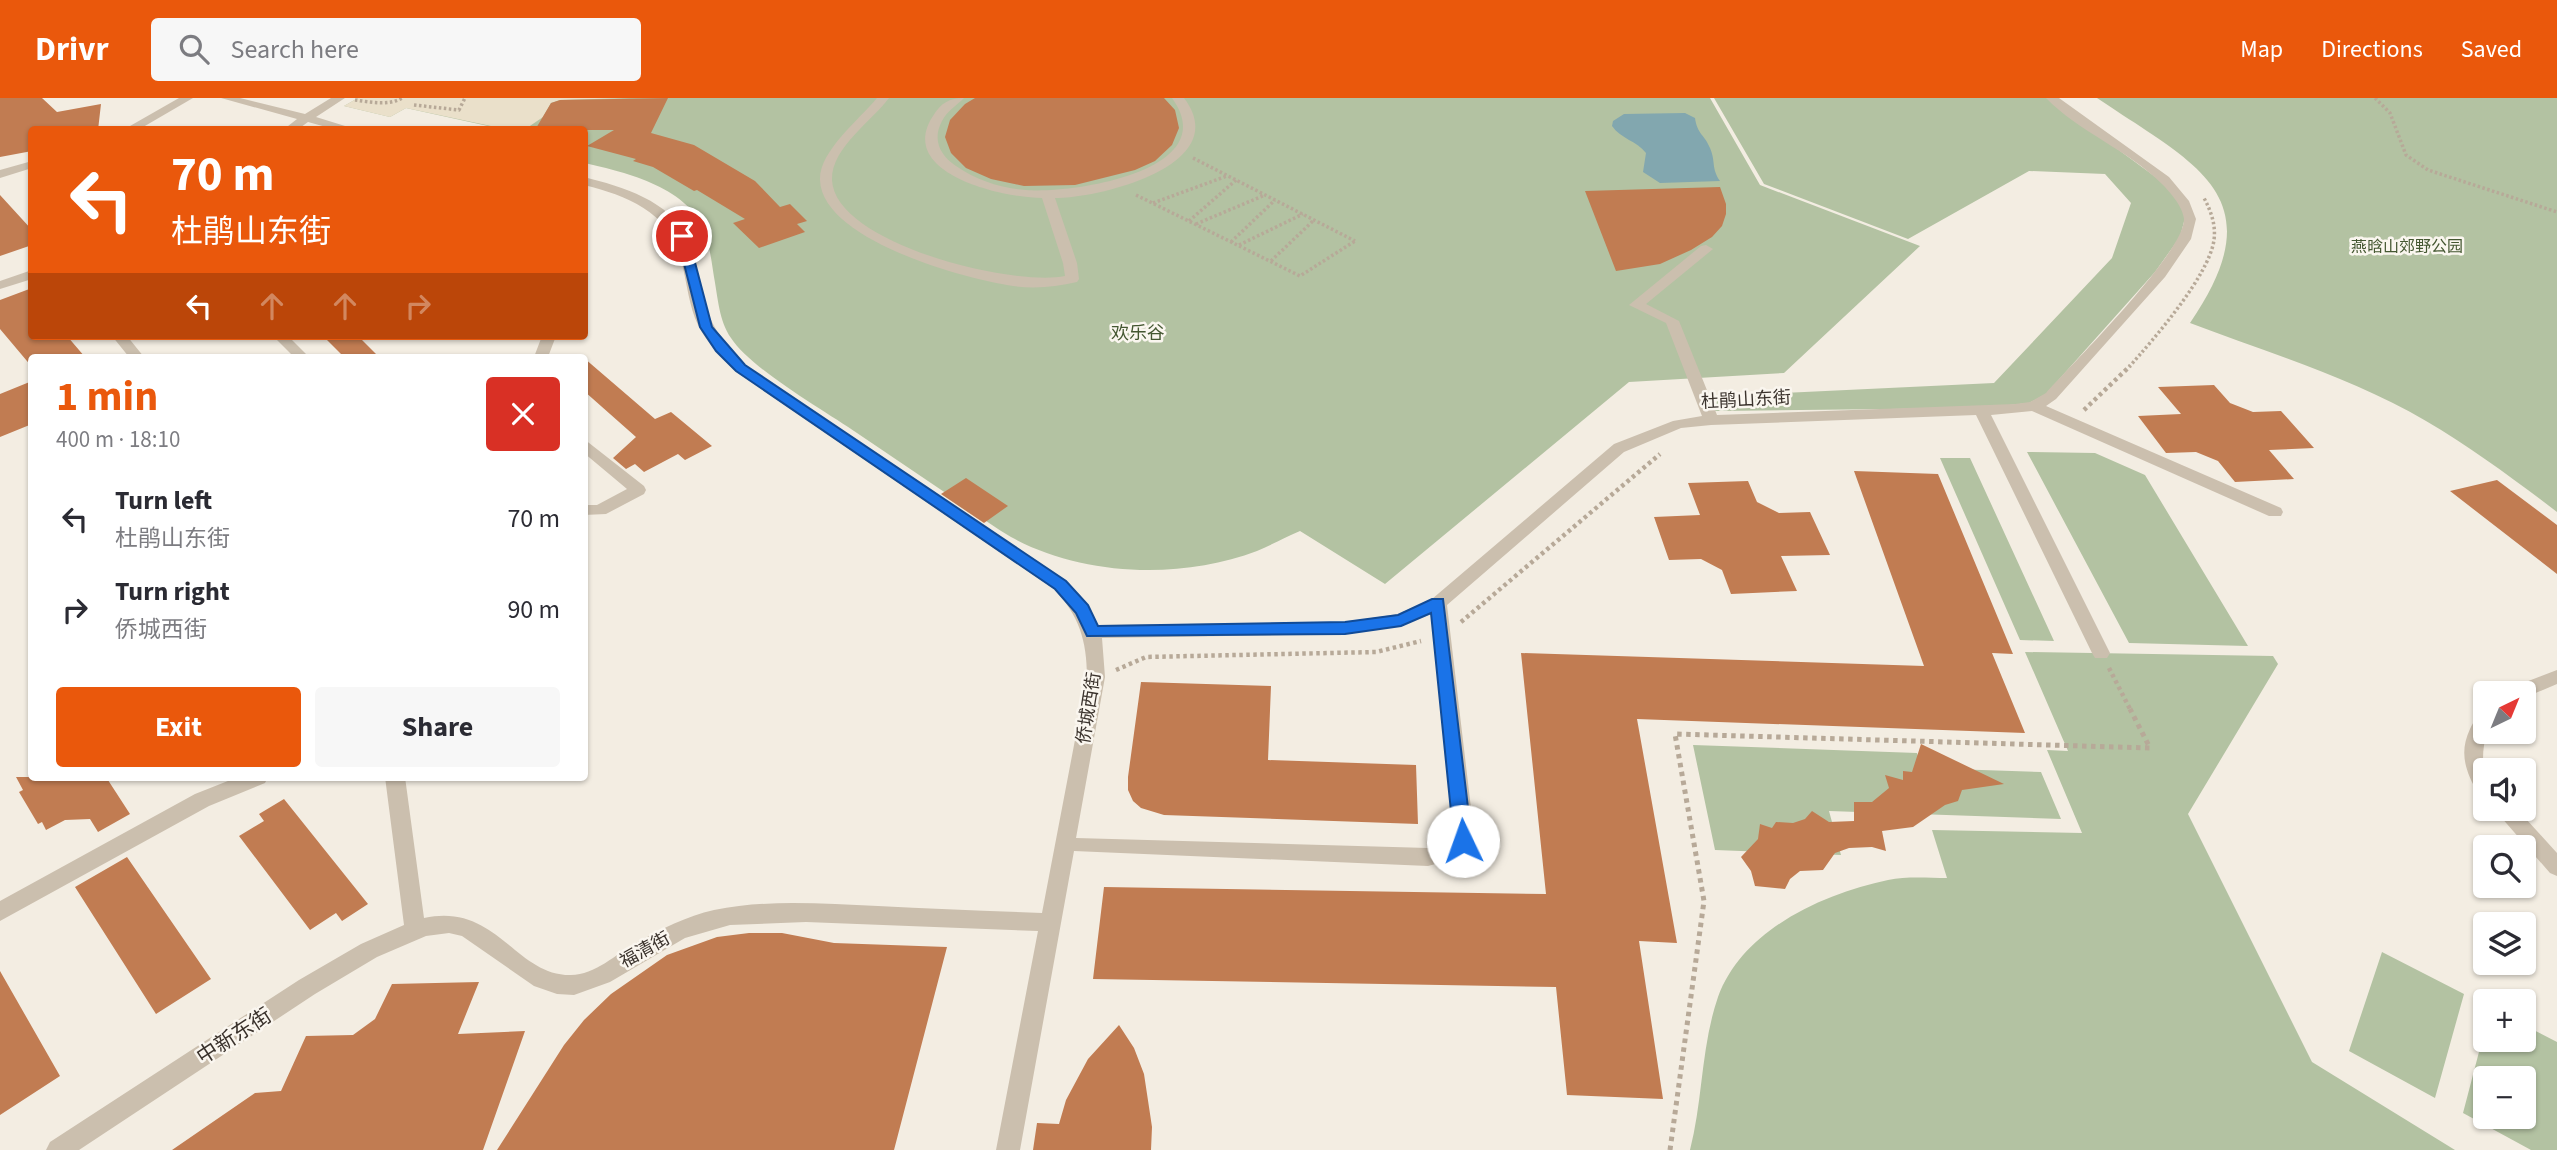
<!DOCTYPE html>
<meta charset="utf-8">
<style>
body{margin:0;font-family:"Source Sans 3","Noto Sans SC",sans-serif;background:#f7f7f7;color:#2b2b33;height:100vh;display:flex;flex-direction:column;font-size:26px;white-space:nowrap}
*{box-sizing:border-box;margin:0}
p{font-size:23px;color:#7c7c81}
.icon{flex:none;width:38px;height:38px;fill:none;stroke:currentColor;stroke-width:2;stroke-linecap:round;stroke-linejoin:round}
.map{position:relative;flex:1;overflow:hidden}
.side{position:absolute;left:28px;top:256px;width:560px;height:427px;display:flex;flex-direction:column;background:#fff;border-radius:7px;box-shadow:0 2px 5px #0004}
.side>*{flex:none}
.guide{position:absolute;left:28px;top:28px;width:560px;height:214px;border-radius:7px;box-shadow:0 2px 5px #0004;background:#ea580c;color:#fff;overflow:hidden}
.needle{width:46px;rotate:43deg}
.controls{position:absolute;left:2473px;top:583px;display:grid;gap:14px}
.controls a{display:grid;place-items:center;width:63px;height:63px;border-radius:7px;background:#fff;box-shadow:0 2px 5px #0004;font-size:35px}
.pin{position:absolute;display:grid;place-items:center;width:60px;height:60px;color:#fff;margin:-30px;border:4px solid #fff;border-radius:50%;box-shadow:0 2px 7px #0007}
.me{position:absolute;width:77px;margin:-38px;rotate:357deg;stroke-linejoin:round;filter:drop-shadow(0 0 5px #0008)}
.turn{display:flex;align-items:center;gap:24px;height:147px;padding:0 28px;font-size:32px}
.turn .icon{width:91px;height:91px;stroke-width:2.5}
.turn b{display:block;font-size:49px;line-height:60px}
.lanes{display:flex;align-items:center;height:66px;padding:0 28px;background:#0003;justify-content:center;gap:35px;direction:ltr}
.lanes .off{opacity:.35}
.round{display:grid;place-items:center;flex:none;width:74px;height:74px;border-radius:7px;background:#f7f7f7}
.overview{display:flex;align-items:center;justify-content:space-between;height:119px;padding:0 28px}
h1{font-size:42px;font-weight:700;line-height:52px;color:#ea580c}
.cta{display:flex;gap:14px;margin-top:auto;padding:14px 28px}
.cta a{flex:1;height:80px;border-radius:7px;background:#ea580c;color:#fff;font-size:28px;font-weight:700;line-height:80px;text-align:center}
.cta a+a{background:#f7f7f7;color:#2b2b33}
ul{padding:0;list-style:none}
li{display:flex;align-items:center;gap:21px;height:91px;padding:0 28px}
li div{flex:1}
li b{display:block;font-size:26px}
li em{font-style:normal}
header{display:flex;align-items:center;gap:42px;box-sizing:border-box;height:98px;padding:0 35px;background:#ea580c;color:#fff}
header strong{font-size:33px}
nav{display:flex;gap:38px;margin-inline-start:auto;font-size:24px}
.search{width:490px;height:63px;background:#f7f7f7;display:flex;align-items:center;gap:18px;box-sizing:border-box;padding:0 24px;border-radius:7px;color:#7c7c81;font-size:26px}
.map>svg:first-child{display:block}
</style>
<header>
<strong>Drivr</strong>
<div class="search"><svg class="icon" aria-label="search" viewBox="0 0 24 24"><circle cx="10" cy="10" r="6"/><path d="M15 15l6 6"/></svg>Search here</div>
<nav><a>Map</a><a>Directions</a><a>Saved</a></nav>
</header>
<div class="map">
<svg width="2557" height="1052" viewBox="0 0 2557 1052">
<rect width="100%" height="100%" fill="#f3ede2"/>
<!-- green -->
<path fill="#b3c2a2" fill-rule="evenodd" d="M 358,0 L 1710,0 L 1760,87 L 1920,148 L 1784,275 L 1629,284 L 1385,486 L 1300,433 C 1286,439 1271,447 1257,453 C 1180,482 1082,478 1011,439 C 994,429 978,417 962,406 C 927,382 892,359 857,335 C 825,313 751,271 731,240 C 719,223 718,200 714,179 C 712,166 710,151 706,138 C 691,89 627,75 585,65 L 584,32 L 496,31 L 497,30 L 406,10 L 390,19 L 344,8 Z
M 1714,0 L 2048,0 L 2161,83 L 2179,102 L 2185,120 L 2180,139 L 2155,174 L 2046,296 L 2029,305 L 1980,310 L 1715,313 L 1718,298 L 1994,285 L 2112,160 L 2131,105 L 2105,76 L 2029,73 L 1908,141 L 1764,86 Z
M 2097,0 L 2557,0 L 2557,414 C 2515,382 2472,350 2426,323 C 2353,280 2269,255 2190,225 C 2277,98 2196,67 2097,0 Z
M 2027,354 L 2095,355 L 2145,377 L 2248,548 L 2129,545 Z
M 1940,360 L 1970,360 L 2054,543 L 2020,542 Z
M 2025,554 L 2273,558 L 2278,566 L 2188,716 L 2312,964 L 2455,1052 L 1690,1052 C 1703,1002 1701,948 1718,899 C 1743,831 1823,796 1888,782 C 1907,778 1928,780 1947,780 L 1932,732 L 2082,735 L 2047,652 L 2068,653 Z
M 1693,647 L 1917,655 L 1922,670 L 2041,674 L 2061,721 L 1829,713 L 1841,757 L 1715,752 Z
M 2382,854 L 2464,896 L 2435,1000 L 2349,953 Z
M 2524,927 L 2557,944 L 2557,1052 L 2531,1052 L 2463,1015 L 2485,931 L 2485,942 L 2524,942 ZM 2485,980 L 2524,980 L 2524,1018 L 2485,1018 Z"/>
<!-- plaza -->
<path fill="#eae0ca" d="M 358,0 L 629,0 L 560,2 L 551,5 L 543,19 L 524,32 L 505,31 L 406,10 L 390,19 L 344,8 Z"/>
<!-- water -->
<path fill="#82a7af" d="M 1685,15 L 1695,20 C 1697,36 1705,37 1710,50 C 1716,64 1711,70 1720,83 L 1660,85 L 1643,74 L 1646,55 C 1637,43 1621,41 1612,28 L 1613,23 L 1624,16 Z"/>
<!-- building -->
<path fill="#c17c52" d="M 0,0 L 42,0 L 57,14 L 101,6 L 98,32 L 32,32 L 32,53 L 0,59 Z
M 668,0 L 651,35 L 694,47 L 755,83 L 780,109 L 790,106 L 807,123 L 797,126 L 805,134 L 759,150 L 733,125 L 745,121 L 697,92 L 694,93 L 653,69 L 633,63 L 636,61 L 587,48 L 614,32 L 535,32 L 551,5 L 560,2 Z
M 975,0 L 1164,0 L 1175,12 L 1179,30 L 1172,47 L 1155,63 L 1135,72 L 1075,87 L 1024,88 L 991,81 L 966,70 L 951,55 L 945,39 L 950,22 L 965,6 Z
M 1720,89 L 1726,106 L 1726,116 L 1722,128 L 1712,139 L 1691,152 L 1660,166 L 1616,173 L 1585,93 Z
M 0,97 L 32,132 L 32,147 L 0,158 Z
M 32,190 L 32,238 L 67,238 L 85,259 L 32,259 L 32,269 L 0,231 L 0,202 Z
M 323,238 L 358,238 L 379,259 L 344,259 Z
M 584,260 L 655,321 L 671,314 L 712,348 L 685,362 L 678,356 L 644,374 L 635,366 L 626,371 L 613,360 L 636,339 L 584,293 Z
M 32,283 L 32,326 L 0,339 L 0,296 Z
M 2214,287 L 2230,305 L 2253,314 L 2281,313 L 2314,350 L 2269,352 L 2294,381 L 2235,384 L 2218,363 L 2196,354 L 2166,355 L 2138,318 L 2181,316 L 2158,289 Z
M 1854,373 L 1938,376 L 2013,556 L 1992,555 L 2025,635 L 1637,621 L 1677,845 L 1639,843 L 1663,1001 L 1567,997 L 1556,889 L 1093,881 L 1104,789 L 1546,796 L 1521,555 L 1924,568 Z
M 966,380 L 1008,408 L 984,425 L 941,396 Z
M 2497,382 L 2557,427 L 2557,476 L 2450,393 Z
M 1748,383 L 1757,404 L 1779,415 L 1810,414 L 1830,457 L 1781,458 L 1797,493 L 1731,496 L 1722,472 L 1701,461 L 1669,462 L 1654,419 L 1700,417 L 1688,385 Z
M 1141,584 L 1271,588 L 1268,662 L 1416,667 L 1418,726 L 1164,717 L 1141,710 L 1133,703 L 1128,692 L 1128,679 Z
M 1921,646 L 2004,686 L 1962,692 L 1958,703 L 1945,707 L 1913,729 L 1882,733 L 1886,753 L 1872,749 L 1849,750 L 1835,755 L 1823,772 L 1800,773 L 1790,781 L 1785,791 L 1755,788 L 1751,773 L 1741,759 L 1758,741 L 1760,726 L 1772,730 L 1776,724 L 1793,725 L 1805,721 L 1812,713 L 1829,724 L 1854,723 L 1854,704 L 1872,704 L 1889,690 L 1885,677 L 1903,682 L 1903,673 L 1912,674 Z
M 16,679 L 106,679 L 130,716 L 98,734 L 90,721 L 65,722 L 46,732 L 42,724 L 38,726 L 19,694 L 23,692 Z
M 284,701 L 368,806 L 342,823 L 336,815 L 310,832 L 239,738 L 264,723 L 259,716 Z
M 127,759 L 211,881 L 156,916 L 75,789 Z
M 749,835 L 782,835 L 834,845 L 947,849 L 894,1052 L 497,1052 L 564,947 L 584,922 L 611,896 L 667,857 L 717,839 Z
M 0,873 L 60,978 L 0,1017 Z
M 479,884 L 458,936 L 525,933 L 483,1052 L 172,1052 L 255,995 L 281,993 L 306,938 L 353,937 L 375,921 L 392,886 Z
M 1119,927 L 1134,950 L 1144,976 L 1152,1029 L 1151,1052 L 1033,1052 L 1037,1025 L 1059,1026 L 1066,1002 L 1088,961 Z"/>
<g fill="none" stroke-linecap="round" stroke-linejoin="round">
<!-- path-far2 -->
<path stroke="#b7a998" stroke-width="3.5" stroke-dasharray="2.5 2.5" stroke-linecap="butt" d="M 2375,0 L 2390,15 L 2406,57 L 2428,72 L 2557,114
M 355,2 C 370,4 389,8 402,0
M 414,7 L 459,12 L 465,0
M 1193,60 L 1355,143
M 1136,97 L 1300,178 L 1355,143
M 1153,105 L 1227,78
M 1189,123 L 1236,82
M 1196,126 L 1265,97
M 1231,144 L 1275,102
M 1239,147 L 1303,116
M 1271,163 L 1314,122
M 2129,269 C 2153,242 2209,178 2214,142 C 2216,127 2211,113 2204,100"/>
<!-- path-far1 -->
<path stroke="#b7a998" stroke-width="4.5" stroke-dasharray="3.5 3.5" stroke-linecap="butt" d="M 2084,312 L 2130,268
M 1461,524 L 1660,356
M 2109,570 L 2131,613
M 1116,572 L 1146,559 L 1376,554 L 1421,543"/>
<!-- path -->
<path stroke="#b7a998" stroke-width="5" stroke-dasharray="4.5 4.5" stroke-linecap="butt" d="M 1670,1052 L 1704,803 L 1675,636 L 2150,650 L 2130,611"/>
<!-- minor -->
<path fill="#cbbfae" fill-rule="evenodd" d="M 179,0 L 193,0 L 138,32 L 123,32 Z
M 221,0 L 240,0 L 305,16 L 331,0 L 345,0 L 316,19 L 358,32 L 337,32 L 308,24 L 297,32 L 283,32 L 297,21 Z
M 877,0 L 889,0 C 872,23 831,50 832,82 C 835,146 1014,189 1065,178 L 1063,165 L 1042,100 C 1005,100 895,76 933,18 C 941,5 949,0 964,0 C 956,8 947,13 942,23 C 932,42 940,57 956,68 C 978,83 1001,90 1026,92 C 1072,96 1225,73 1172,0 L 1184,0 C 1235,67 1100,100 1055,100 L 1077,165 L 1079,181 L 1077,184 C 1055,189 1035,191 1013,188 C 965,181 822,142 820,82 C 819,53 860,21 877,0 Z
M 2046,0 L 2059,0 L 2169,79 L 2189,103 L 2196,121 L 2191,141 L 2165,179 L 2056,301 L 2046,308 L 2281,410 L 2283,414 L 2281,418 L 2269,418 L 2032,313 L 1991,317 L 2110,555 L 2107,560 L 2095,560 L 2092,555 L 1976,317 L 1711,327 L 1681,330 L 1624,354 L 1447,507 L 1473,727 L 1489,730 L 1492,736 L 1489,742 L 1471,744 L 1458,760 L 1428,768 L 1074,753 L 1020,1052 L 996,1052 L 1038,833 L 806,824 L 730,827 L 685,840 L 610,884 L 574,897 L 557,896 L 534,888 L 462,838 L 449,835 L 426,838 L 377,859 L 315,896 L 79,1052 L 46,1052 L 50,1044 L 299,882 L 361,846 L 404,827 L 385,679 L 405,679 L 424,820 C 497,804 515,878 571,877 C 595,877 616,856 636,845 C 661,831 687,818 714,812 C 768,801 823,806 878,808 C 932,811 987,813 1042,815 L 1087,579 C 1087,543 1079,517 1054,491 L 735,273 C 721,259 707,245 698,227 C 689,208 687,186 682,165 C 672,116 629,98 584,87 L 584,79 C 623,89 669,102 688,141 C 695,156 697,173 700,189 C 707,222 721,243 745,267 L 1066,483 L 1084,503 L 1098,527 L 1345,524 L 1398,516 L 1432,501 L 1614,346 L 1673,323 L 1702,318 L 1666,225 L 1629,207 L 1701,148 L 1706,147 L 1713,151 L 1646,206 L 1679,223 L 1717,317 L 2015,306 L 2030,304 L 2046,295 C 2072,266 2185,154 2184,121 C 2183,109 2170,94 2162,86 C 2128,52 2079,34 2046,0 ZM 1431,516 L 1454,735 L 1444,748 L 1428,750 L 1076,740 L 1105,579 L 1102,540 L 1345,536 L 1401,528 Z
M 32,63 L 32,70 L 0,80 L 0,72 Z
M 32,172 L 32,181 L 0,191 L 0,183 Z
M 112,238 L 127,238 L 144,259 L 129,259 Z
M 273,238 L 288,238 L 309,259 L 294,259 Z
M 542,238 L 556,238 L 548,259 L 534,259 Z
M 584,341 L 644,388 L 646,392 L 644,396 L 606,416 L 584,417 L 584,407 L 597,407 L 627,391 L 584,355 Z
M 2557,572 L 2557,586 L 2524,600 L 2524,595 L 2507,595 L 2510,590 Z
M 2485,615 L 2485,634 L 2488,634 C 2479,654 2485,676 2485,697 L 2478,695 C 2465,673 2459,654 2470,631 C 2474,623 2477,617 2485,615 Z
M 238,679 L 268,679 L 265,685 L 209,708 L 0,823 L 0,803 L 195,696 Z
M 2493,710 L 2516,710 L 2557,755 L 2557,778 L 2550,775 Z"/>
</g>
<!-- route -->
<path fill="#1a73e8" stroke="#114b97" stroke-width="2" d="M 682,135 L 688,138 L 712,229 L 745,267 L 1066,483 L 1088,507 L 1098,528 L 1345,524 L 1398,517 L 1432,501 L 1443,501 L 1472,743 L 1469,748 L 1463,750 L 1456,748 L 1454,743 L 1431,515 L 1401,528 L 1345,536 L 1087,538 L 1076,515 L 1055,491 L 736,273 L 716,253 L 700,229 L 677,138 Z"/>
<g text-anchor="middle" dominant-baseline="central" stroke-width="5" stroke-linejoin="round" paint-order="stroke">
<!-- far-park labels -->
<g font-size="16" fill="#445731" stroke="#faf6ef">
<text x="2407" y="149">燕晗山郊野公园</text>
</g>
<!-- park labels -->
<g font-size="18" fill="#445731" stroke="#faf6ef">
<text x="1138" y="235">欢乐谷</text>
</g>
<!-- street labels -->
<g font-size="18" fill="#3a322c" stroke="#faf6ef">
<text transform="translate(1746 302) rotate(-3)">杜鹃山东街</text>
<text transform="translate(1089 610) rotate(-81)">侨城西街</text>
<text transform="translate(645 852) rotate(-29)">福清街</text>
</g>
<!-- near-street labels -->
<g font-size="21" fill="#3a322c" stroke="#faf6ef">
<text transform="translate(234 938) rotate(-33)">中新东街</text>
</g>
</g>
</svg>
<div class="controls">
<a><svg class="needle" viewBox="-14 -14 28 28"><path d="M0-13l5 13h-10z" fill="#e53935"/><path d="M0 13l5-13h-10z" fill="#7c7c81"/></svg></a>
<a><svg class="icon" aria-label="sound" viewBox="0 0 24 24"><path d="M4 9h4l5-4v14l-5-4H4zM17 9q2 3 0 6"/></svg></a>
<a><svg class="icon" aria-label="search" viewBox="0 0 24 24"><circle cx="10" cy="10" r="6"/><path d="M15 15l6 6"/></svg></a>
<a><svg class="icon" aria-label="layers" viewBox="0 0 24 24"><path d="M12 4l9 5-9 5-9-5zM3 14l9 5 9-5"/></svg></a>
<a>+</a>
<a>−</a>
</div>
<div class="pin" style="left:682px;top:138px;background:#d93025"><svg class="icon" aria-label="arrive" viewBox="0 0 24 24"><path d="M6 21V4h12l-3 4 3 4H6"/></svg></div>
<svg class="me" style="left:1463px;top:743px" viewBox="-20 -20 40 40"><circle r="19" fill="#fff"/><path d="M0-13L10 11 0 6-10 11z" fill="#1a73e8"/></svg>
<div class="guide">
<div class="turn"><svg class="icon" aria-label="left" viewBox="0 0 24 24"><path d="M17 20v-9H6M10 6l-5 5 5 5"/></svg><div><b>70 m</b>杜鹃山东街</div></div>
<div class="lanes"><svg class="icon" aria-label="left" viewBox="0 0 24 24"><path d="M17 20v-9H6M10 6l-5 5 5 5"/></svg><svg class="icon off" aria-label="ahead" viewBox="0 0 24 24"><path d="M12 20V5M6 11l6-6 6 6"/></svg><svg class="icon off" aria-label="ahead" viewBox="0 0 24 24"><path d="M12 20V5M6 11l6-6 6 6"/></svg><svg class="icon off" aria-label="right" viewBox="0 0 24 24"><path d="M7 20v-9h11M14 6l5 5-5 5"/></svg></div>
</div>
<section class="side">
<div class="overview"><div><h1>1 min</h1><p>400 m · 18:10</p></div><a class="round" style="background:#d93025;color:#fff"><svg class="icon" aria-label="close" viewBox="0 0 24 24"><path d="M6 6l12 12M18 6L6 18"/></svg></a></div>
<ul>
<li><svg class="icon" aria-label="left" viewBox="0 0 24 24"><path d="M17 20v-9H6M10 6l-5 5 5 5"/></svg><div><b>Turn left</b><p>杜鹃山东街</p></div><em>70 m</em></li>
<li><svg class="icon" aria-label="right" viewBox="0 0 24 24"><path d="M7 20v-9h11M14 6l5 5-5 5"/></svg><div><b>Turn right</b><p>侨城西街</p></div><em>90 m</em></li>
</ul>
<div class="cta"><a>Exit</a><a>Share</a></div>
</section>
</div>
